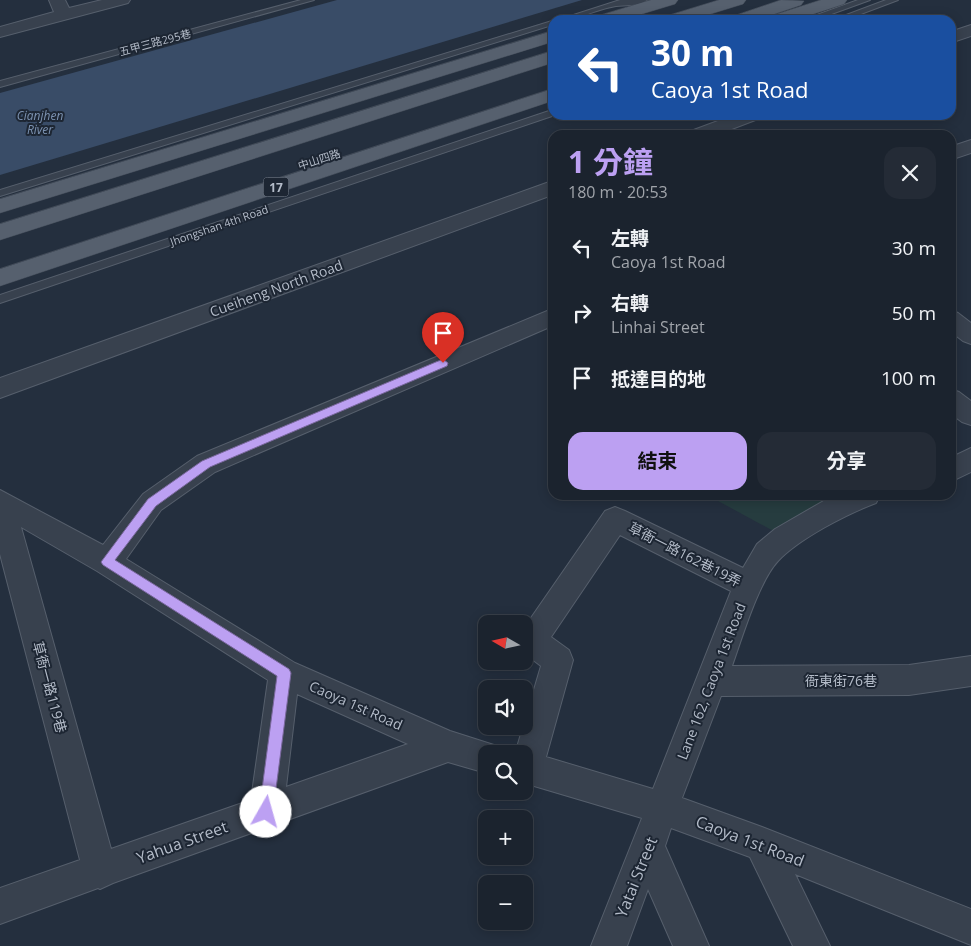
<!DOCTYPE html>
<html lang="zh-TW">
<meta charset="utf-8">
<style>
body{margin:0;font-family:"Open Sans","Noto Sans TC",sans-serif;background:#242b36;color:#f1f3f6;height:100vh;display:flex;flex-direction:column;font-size:19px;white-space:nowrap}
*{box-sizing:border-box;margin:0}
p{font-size:16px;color:#a0a4aa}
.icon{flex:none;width:28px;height:28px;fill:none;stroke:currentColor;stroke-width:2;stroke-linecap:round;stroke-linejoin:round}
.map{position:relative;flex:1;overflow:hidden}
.panel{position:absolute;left:548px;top:130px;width:408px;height:370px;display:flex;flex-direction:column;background:#1b232e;border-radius:15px;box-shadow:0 2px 12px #0003,0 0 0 1px #39404a}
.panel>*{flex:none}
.guide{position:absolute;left:548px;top:15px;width:408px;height:105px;border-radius:15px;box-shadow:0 2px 12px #0003,0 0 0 1px #39404a;background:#1a4fa0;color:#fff;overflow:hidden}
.needle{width:32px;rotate:279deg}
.tools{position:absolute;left:478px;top:615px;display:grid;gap:10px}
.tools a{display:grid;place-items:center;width:55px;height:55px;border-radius:10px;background:#1b232e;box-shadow:0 2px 12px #0003,0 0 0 1px #39404a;font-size:25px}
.pin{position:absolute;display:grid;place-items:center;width:42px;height:42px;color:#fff;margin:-51px -21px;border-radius:50% 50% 50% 0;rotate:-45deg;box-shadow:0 0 5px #0007}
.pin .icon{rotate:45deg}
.me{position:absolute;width:55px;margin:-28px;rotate:7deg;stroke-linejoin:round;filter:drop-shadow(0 0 4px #0008)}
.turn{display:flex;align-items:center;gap:18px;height:105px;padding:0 20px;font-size:22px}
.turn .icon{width:65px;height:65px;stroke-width:2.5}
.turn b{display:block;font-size:35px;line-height:42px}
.round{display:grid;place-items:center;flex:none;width:52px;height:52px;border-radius:15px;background:#242b36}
.headline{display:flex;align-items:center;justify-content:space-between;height:85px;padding:0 20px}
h1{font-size:30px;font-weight:700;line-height:38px;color:#bca0f2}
.cta{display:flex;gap:10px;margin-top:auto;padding:10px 20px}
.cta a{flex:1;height:58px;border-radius:15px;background:#bca0f2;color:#111;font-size:20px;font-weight:700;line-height:58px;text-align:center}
.cta a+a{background:#242b36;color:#f1f3f6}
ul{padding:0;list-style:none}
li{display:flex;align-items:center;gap:15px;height:65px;padding:0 20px}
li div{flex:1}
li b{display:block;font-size:19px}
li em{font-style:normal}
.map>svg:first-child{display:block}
</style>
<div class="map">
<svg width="971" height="946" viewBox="0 0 971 946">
<rect width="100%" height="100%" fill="#242f3e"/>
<!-- green -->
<path fill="#263c3f" d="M 707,495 L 836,495 L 779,534 Z"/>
<!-- water -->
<path fill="#394c67" d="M 337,0 L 582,0 L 0,175 L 0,93 Z"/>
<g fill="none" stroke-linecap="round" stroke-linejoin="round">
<defs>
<path id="lane" d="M 301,0 L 314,0 L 0,87 L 0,81 Z
M 620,0 L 647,0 C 639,6 626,5 616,6 C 596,9 579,20 558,20 Z
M 858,0 L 870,0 L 815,20 L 803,20 Z
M 886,0 L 898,0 L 845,20 L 833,20 Z
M 552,21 L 552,25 L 0,196 L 0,190 Z
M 552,110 L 552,115 L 555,115 L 0,303 L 0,295 Z"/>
<path id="street" d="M 49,0 L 65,0 L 69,8 L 102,0 L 130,0 L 128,3 L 0,37 L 0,27 L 54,12 Z
M 971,25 L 971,36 L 950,43 L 950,32 Z
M 734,115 L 760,115 L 758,119 L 716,135 L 688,135 L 691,131 Z
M 971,140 L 971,153 L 950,160 L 950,147 Z
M 552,181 L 552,195 L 0,398 L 0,378 Z
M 552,309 L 552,326 L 215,472 L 161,510 L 126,559 L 295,663 L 450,731 L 497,746 L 501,754 L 486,754 L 486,773 L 448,762 L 113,883 L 100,889 L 98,888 L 0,924 L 0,888 L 80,860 L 0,554 L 0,490 L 103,545 L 143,494 L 197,456 ZM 21,527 L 97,571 L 268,680 L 251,800 L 111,849 ZM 297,694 L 408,744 L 286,787 Z
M 950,310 L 958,313 L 971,323 L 971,344 L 963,341 L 950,331 Z
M 950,389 L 959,392 L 971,401 L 971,425 L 962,422 L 950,413 Z
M 971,448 L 971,472 L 950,482 L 950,458 Z
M 834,495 L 880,495 L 876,503 C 847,514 800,538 778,561 C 759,581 742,638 732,666 L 909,665 L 971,656 L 971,686 L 909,695 L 721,696 L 682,798 L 762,827 L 971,909 L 971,945 L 795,874 L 830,946 L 793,946 L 750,857 L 671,828 L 665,846 L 709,946 L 673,946 L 648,889 L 627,946 L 591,946 L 642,818 L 524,783 L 524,754 L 515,754 L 541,666 L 524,653 L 524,628 L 605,511 L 615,507 L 625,511 L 743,568 L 757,544 L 775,529 ZM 620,535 L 731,591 L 653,789 L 546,757 L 573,660 L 569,650 L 551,637 Z"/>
<path id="primary" d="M 651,0 L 678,0 L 675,4 L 622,20 L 595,20 L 598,16 Z
M 719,0 L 746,0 L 743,4 L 691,20 L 664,20 L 667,16 Z
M 781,0 L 804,1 L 801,5 L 757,20 L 731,20 L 734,16 Z
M 821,0 L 847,0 L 844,4 L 795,20 L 768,20 L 771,16 Z
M 552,31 L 552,42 L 0,213 L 0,199 Z
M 552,51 L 552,63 L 0,240 L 0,224 Z
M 552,89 L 552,101 L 0,286 L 0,269 Z"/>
</defs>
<!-- lane casing -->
<use href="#lane" stroke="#565f6c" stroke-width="2"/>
<!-- street casing -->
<use href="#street" stroke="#565f6c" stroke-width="2"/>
<!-- primary casing -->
<use href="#primary" stroke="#414a57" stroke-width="1"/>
<!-- lane -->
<use href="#lane" fill="#38414e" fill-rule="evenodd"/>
<!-- street -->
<use href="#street" fill="#38414e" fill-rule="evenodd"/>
<!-- primary -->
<use href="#primary" fill="#56606e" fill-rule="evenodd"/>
</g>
<!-- route -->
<path fill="#bca0f2" stroke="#7a689d" d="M 443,359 L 448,363 L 447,366 L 210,467 L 156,506 L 115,560 L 289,669 L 291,673 L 273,812 L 271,817 L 266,819 L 261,817 L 259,812 L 277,676 L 103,565 L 101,562 L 148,499 L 202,461 Z"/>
<g text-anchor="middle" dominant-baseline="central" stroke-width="4" stroke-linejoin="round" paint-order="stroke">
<!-- far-street labels -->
<g font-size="11" fill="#b4bcc9" stroke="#1d2633">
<text transform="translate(155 42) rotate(-15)">五甲三路295巷</text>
<text transform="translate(319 159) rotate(-18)">中山四路</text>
<text transform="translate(219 225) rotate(-19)">Jhongshan 4th Road</text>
</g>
<!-- far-water labels -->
<g font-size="12" font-style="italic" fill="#7c92b1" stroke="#1d2633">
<text x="40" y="115">Cianjhen<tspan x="40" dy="14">River</tspan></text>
</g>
<!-- shield labels -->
<rect fill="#1d2633" stroke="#878f9c" stroke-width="1" x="263.5" y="177.5" width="25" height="19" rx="4"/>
<g font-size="12" font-weight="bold" fill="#b4bcc9">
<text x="276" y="187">17</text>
</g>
<!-- street labels -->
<g font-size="14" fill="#b4bcc9" stroke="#1d2633">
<text transform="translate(276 288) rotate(-20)">Cueiheng North Road</text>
<text transform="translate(685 554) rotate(27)">草衙一路162巷19弄</text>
<text x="841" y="680">衙東街76巷</text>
<text transform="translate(711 681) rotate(-69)">Lane 162, Caoya 1st Road</text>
<text transform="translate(50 687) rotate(75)">草衙一路119巷</text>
<text transform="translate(356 705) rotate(24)">Caoya 1st Road</text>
</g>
<!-- near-street labels -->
<g font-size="16" fill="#b4bcc9" stroke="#1d2633">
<text transform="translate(750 841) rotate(21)">Caoya 1st Road</text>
<text transform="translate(182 842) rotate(-20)">Yahua Street</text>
<text transform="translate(636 877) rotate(-68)">Yatai Street</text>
</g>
</g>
</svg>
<div class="tools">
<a><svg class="needle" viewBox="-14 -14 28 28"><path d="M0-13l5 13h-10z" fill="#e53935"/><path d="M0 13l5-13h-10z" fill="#a0a4aa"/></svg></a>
<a><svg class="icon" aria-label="sound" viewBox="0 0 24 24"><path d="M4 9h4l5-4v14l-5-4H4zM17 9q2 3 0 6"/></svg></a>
<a><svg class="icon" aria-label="search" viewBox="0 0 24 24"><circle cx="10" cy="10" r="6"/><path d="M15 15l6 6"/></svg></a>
<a>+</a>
<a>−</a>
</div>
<div class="pin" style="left:443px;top:363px;background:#d93025"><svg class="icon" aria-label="arrive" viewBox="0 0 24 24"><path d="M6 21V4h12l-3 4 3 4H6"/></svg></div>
<svg class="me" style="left:266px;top:812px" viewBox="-20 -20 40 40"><circle r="19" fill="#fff"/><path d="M0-13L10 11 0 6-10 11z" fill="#bca0f2"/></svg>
<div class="guide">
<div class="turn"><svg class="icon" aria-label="left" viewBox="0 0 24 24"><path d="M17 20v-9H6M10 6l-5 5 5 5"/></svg><div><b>30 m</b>Caoya 1st Road</div></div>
</div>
<section class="panel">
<div class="headline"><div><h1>1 分鐘</h1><p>180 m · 20:53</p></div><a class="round"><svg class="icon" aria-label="close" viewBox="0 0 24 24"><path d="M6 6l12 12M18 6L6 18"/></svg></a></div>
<ul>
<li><svg class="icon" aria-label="left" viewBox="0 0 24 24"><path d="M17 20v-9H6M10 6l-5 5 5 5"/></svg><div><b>左轉</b><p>Caoya 1st Road</p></div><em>30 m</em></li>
<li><svg class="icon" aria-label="right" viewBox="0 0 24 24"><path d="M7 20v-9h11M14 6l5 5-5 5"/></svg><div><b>右轉</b><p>Linhai Street</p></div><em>50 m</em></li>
<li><svg class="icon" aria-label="arrive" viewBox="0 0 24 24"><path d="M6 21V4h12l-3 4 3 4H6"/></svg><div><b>抵達目的地</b></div><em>100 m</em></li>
</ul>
<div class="cta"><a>結束</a><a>分享</a></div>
</section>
</div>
